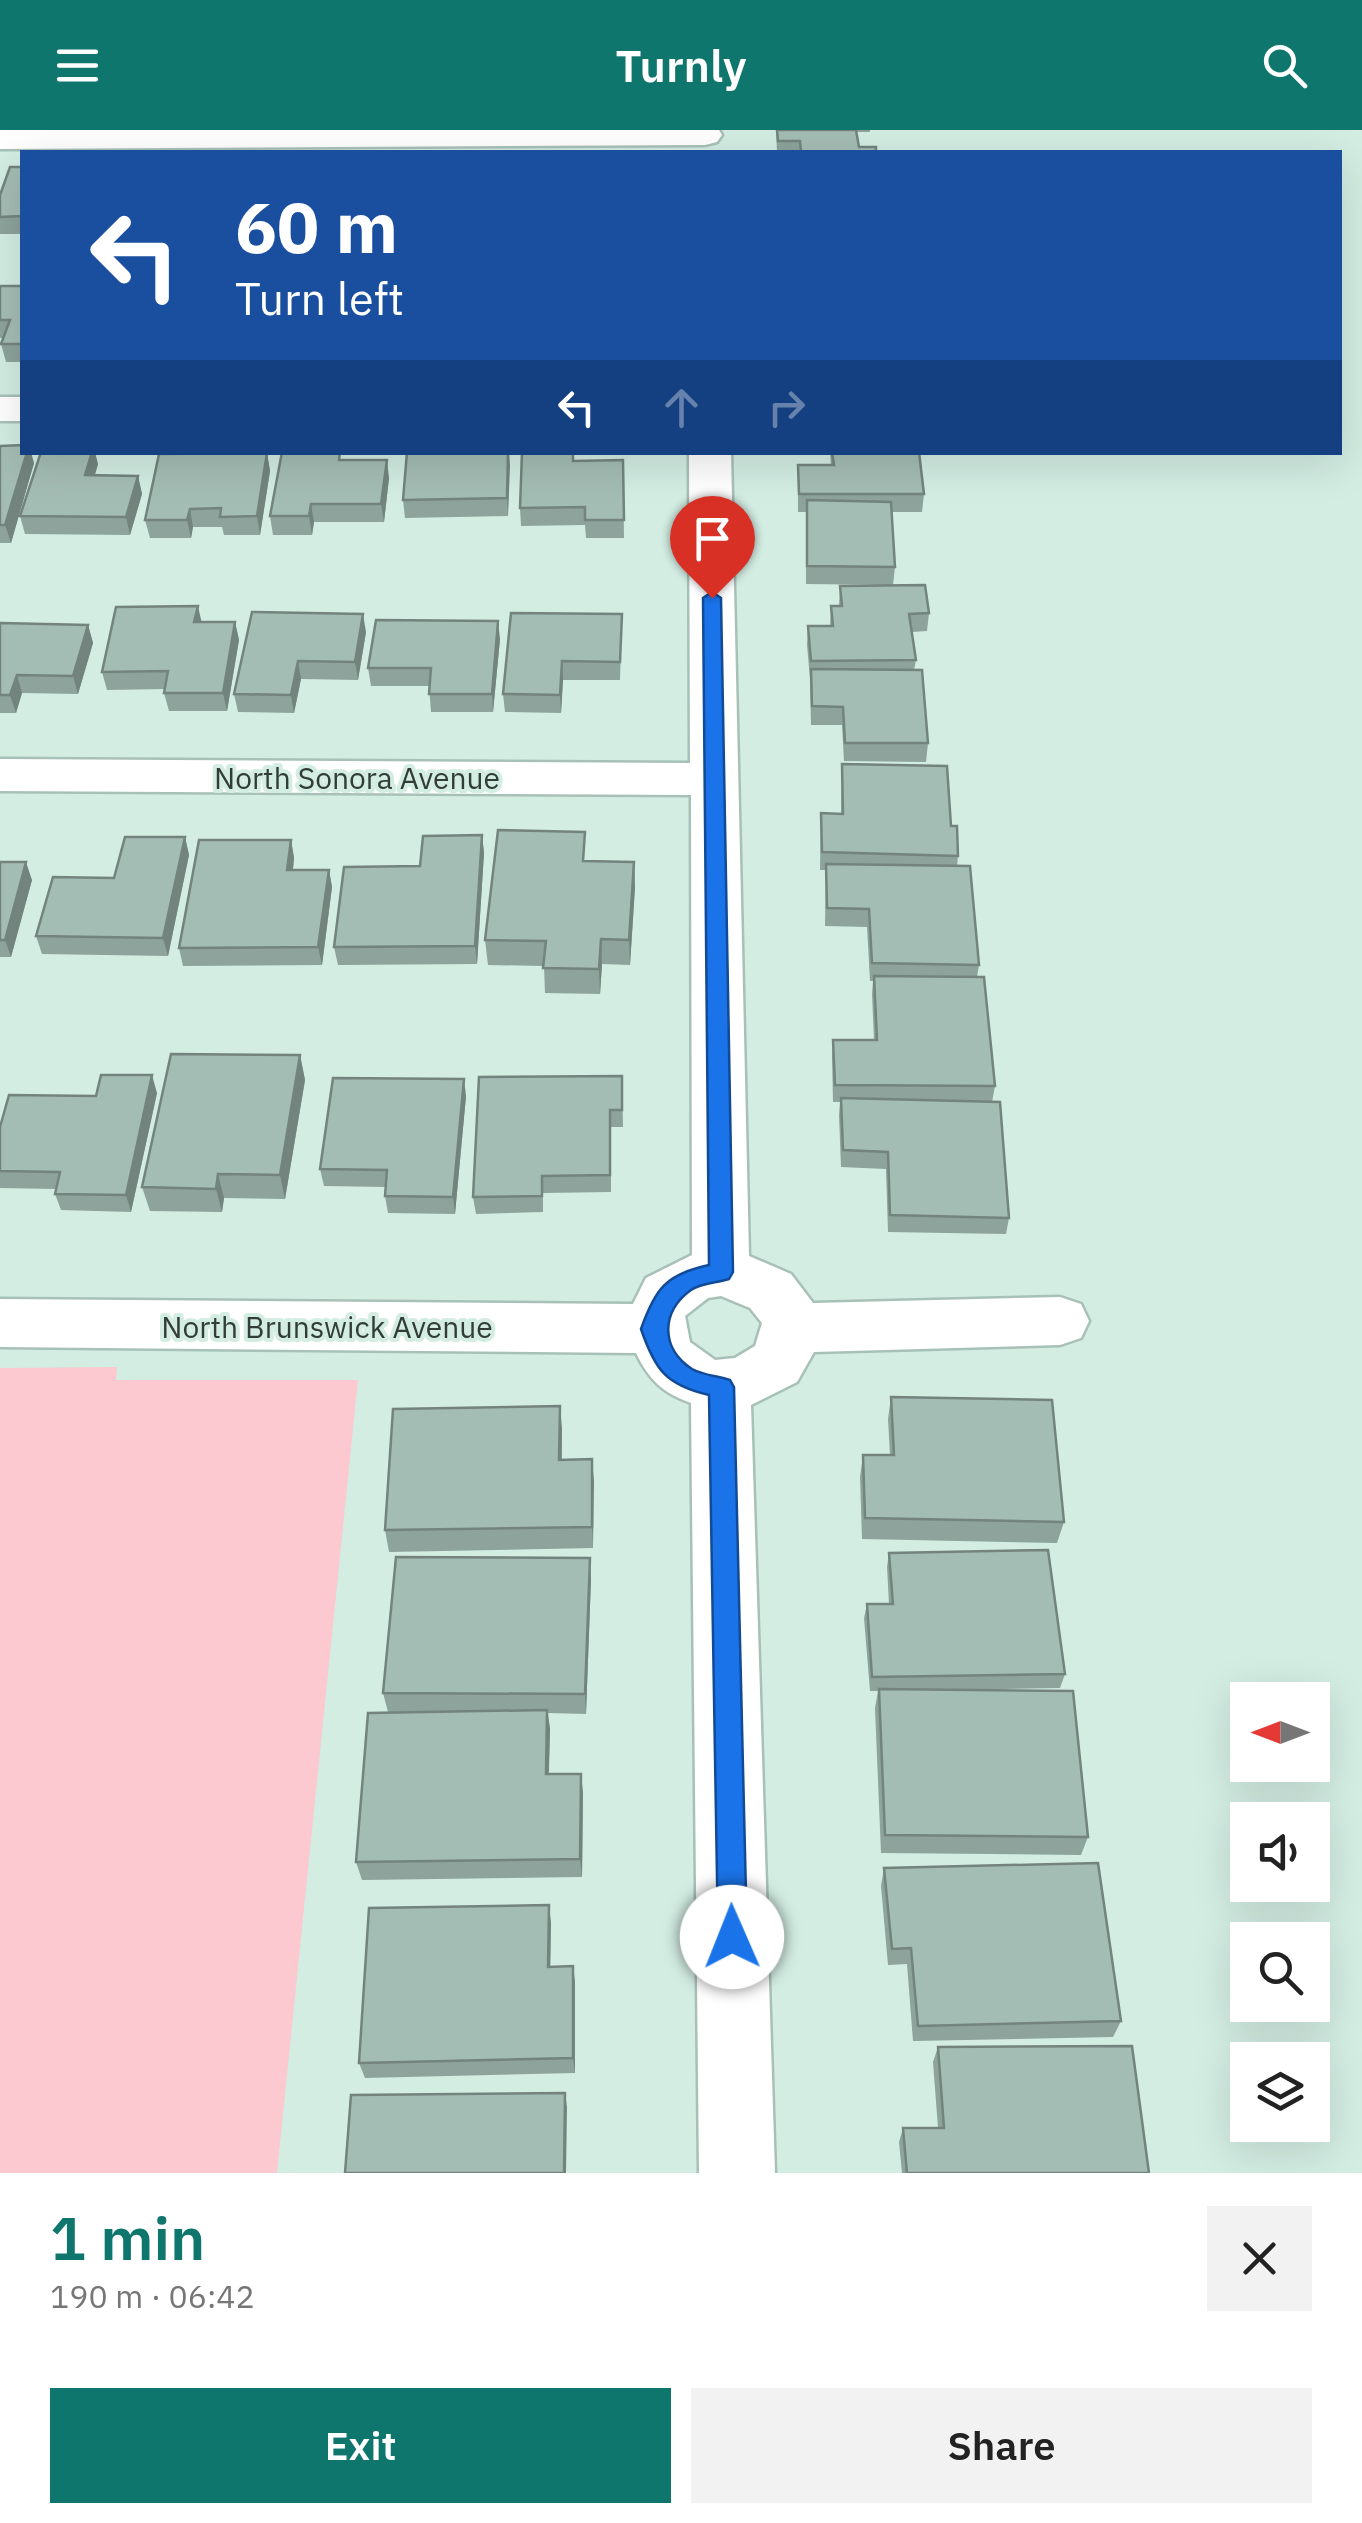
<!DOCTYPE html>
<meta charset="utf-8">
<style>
body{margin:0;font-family:"IBM Plex Sans",sans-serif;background:#f2f2f2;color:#222;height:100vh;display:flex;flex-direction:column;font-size:38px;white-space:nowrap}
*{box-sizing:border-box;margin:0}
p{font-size:32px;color:#767676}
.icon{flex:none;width:55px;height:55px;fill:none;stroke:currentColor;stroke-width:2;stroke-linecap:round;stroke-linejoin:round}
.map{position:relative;height:2043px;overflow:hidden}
.panel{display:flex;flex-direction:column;background:#fff;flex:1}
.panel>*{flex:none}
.banner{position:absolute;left:20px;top:20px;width:1322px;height:305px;border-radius:0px;box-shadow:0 10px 40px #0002;background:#1a4fa0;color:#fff;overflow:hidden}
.needle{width:65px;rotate:270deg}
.fabs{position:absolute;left:1230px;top:1552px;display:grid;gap:20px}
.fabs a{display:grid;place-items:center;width:100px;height:100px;border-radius:0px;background:#fff;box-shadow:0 10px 40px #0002;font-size:50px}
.pin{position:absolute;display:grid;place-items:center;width:85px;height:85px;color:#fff;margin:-102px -42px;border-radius:50% 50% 50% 0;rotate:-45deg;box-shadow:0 0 10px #0007}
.pin .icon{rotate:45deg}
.me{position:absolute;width:110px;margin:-55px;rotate:359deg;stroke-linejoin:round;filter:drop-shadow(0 0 8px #0008)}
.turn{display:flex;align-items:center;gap:35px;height:210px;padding:0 50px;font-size:45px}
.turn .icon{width:130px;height:130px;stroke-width:2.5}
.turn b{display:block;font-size:70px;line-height:85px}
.lanes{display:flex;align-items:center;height:95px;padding:0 50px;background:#0003;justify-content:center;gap:50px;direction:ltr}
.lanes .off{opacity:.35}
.round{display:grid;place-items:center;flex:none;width:105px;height:105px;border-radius:0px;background:#f2f2f2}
.overview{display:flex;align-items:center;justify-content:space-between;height:170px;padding:0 50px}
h1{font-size:60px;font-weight:600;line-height:75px;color:#0f766e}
.action{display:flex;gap:20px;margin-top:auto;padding:20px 50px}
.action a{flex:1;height:115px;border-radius:0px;background:#0f766e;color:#fff;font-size:40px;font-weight:600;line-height:115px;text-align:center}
.action a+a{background:#f2f2f2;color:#222}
header{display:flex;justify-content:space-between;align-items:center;height:130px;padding:0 50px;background:#0f766e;color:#fff;font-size:45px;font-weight:600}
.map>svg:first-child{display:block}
</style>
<header><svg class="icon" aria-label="menu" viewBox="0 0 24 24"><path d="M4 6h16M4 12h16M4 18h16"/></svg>Turnly<svg class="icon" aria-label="search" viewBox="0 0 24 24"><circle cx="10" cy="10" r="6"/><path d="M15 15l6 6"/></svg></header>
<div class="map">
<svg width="1362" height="2043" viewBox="0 0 1362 2043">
<rect width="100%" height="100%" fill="#d3ede3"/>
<!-- green -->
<path fill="#fbc9cf" d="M 117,1237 L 116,1250 L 358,1250 L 277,2043 L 0,2043 L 0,1238 Z"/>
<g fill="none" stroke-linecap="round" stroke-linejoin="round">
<defs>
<path id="minor" d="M 0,0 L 719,0 L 722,5 L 717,12 L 705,15 L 0,19 Z
M 0,267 L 22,267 L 22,291 L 0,291 Z
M 689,322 L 731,322 L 749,1126 L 791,1144 L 813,1173 L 1060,1167 L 1081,1174 L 1089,1191 L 1081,1208 L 1060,1215 L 814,1222 L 797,1252 L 751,1275 L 775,2043 L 699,2043 L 691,1273 C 663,1263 649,1250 636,1223 L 0,1217 L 0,1169 L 633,1174 L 646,1148 L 692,1125 L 691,665 L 0,661 L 0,629 L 690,633 ZM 721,1166 L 750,1178 L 762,1193 L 755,1216 L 735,1228 L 715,1230 L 690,1212 L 685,1186 L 708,1168 Z"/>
</defs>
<!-- minor casing -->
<use href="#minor" stroke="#a8c1b8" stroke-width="5"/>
<!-- minor -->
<use href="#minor" fill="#fff" fill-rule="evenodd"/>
</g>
<!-- wall -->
<path fill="#8da39b" d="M 776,0 L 870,0 L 870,2 L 856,2 L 859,17 L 876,22 L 777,22 Z
M 22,37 L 22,104 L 0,104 L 0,65 Z
M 0,156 L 22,156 L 22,232 L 6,232 L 1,214 L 3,208 L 0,208 Z
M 0,316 L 34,333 L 11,413 L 0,413 Z
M 509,322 L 508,386 L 405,388 L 403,370 Z
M 574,322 L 574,331 L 623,330 L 624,408 L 586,408 L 585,395 L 521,396 L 520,378 Z
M 830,322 L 919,322 L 924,364 L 922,382 L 892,382 L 895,437 L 893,455 L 806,454 L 806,382 L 798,382 L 798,335 L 831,335 Z
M 267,323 L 270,341 L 260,405 L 224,405 L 222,397 L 193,397 L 191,408 L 150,408 L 145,390 Z
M 344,330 L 389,348 L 384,392 L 314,392 L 312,405 L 273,405 L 270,386 Z
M 98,334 L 95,345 L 138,346 L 142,364 L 130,405 L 25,404 L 20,386 Z
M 840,456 L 929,483 L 927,501 L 912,502 L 916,530 L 914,540 L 928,613 L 926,632 L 844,631 L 842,595 L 811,595 L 810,549 L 807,515 L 808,496 L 830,496 L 831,476 L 839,476 Z
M 252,482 L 366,502 L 358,550 L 301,549 L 294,583 L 238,582 L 234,564 Z
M 622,484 L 620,550 L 563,550 L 561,583 L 505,582 L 503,564 Z
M 201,492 L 235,492 L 239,510 L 227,581 L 169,581 L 164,563 L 165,559 L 107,560 L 102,542 Z
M 0,493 L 88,495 L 93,513 L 78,564 L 22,563 L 16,583 L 0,583 Z
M 500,509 L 493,582 L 431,582 L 429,556 L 371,556 L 368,538 Z
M 842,634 L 951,696 L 958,726 L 957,736 L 979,835 L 977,847 L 995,956 L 992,972 L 1009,1088 L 1006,1104 L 888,1102 L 886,1039 L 841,1037 L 839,985 L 840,972 L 833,972 L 832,927 L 833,910 L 874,910 L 872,864 L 873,851 L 870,851 L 867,797 L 825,796 L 826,740 L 820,740 L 821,683 L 841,684 Z
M 482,705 L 484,723 L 477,834 L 338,835 L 334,817 L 420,736 Z
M 185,707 L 189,725 L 168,826 L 42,824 L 36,806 L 114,748 Z
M 291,710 L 294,728 L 293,740 L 329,740 L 332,757 L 322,835 L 183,836 L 179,818 Z
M 586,731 L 634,732 L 635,757 L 630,835 L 602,834 L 600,864 L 545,863 L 544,836 L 488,835 L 485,810 Z
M 0,732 L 32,750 L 11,827 L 0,827 Z
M 300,925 L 305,950 L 285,1069 L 224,1068 L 222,1082 L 150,1081 L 142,1057 Z
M 622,946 L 623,997 L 611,997 L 611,1062 L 543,1063 L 543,1082 L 476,1084 L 473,1067 Z
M 157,963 L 131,1082 L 61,1080 L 55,1064 L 56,1059 L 0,1058 L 0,997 L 96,966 Z
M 466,966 L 455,1084 L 388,1083 L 385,1066 L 386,1057 L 324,1056 L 320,1039 Z
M 891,1267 L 1064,1392 L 1057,1413 L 862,1409 L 860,1347 L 863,1325 L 890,1325 L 888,1289 Z
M 562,1298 L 562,1330 L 592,1329 L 593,1418 L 389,1422 L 385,1400 Z
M 889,1423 L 1065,1544 L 1060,1558 L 955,1560 L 1088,1707 L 1081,1725 L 881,1723 L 875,1578 L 878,1561 L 870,1561 L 864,1488 L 867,1474 L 889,1474 L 887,1437 Z
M 591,1449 L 586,1584 L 548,1583 L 550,1599 L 549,1644 L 583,1662 L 582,1747 L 362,1750 L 356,1732 L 388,1582 L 383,1563 Z
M 884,1738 L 1121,1891 L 1113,1907 L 913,1911 L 907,1834 L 888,1835 L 881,1756 Z
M 551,1792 L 550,1837 L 575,1852 L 575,1943 L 365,1948 L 359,1933 Z
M 938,1917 L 1149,2043 L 902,2043 L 899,2012 L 903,1998 L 938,1998 L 933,1932 Z"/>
<!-- shaded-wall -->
<path fill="#73847e" d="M 27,322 L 31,322 L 34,333 L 11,413 L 5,395 Z
M 92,322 L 95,322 L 98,334 L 89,363 L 85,345 Z
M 509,322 L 510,336 L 508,386 L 507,368 Z
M 267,323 L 270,341 L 260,405 L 257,386 Z
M 387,330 L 389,348 L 384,392 L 381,374 Z
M 138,346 L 142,364 L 130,405 L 126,387 Z
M 311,374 L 314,392 L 312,405 L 309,386 Z
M 190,379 L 193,397 L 191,408 L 187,390 Z
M 198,476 L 202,494 L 194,492 Z
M 363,484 L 366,502 L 358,550 L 355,532 Z
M 498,491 L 500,509 L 493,582 L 492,564 Z
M 235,492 L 239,510 L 227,581 L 223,563 Z
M 88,495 L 93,513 L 78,564 L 73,546 Z
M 298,531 L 301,549 L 294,583 L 291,565 Z
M 562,531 L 563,550 L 561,583 L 560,565 Z
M 17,545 L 22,563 L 16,583 L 10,565 Z
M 482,705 L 484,723 L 477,834 L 475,816 Z
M 185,707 L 189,725 L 168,826 L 163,808 Z
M 291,710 L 294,728 L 291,758 L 287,740 Z
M 26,732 L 32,750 L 11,827 L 5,810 Z
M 634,732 L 635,757 L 630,835 L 629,810 Z
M 329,740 L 332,757 L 322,835 L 318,817 Z
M 601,809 L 602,834 L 600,864 L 599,839 Z
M 300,925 L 305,950 L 285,1069 L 280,1045 Z
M 152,945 L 157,963 L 131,1082 L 126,1065 Z
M 464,949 L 466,966 L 455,1084 L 453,1067 Z
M 218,1044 L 224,1068 L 222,1082 L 216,1059 Z
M 560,1276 L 562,1298 L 561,1352 L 559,1330 Z
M 592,1329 L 594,1351 L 593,1418 L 592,1397 Z
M 590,1428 L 591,1449 L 586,1584 L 585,1564 Z
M 547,1580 L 550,1599 L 548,1662 L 546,1644 Z
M 581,1644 L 583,1662 L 582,1747 L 580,1729 Z
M 549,1775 L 551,1792 L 550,1853 L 548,1837 Z
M 573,1836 L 575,1852 L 575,1943 L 573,1928 Z
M 565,1963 L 567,1977 L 566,2043 L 564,2043 Z"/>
<!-- building -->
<path fill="#a4bdb4" stroke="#73847e" stroke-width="2.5" d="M 777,0 L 856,0 L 859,17 L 876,17 L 876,22 L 801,22 L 800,11 L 778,11 Z
M 10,37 L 22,37 L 22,86 L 0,87 L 0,65 Z
M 0,156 L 22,156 L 22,214 L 1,214 L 10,190 L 0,190 Z
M 22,315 L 22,322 L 27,322 L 5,395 L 0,395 L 0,316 Z
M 41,322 L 92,322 L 85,345 L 138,346 L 126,387 L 20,386 Z
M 282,322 L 340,322 L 339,330 L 387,330 L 381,374 L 311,374 L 309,386 L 270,386 Z
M 407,322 L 508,322 L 507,368 L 403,370 Z
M 522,322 L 573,322 L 573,331 L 623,330 L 624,390 L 585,390 L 585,377 L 520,378 Z
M 832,322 L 919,322 L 924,364 L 799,364 L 798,335 L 834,335 Z
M 267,323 L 257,386 L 220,387 L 221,378 L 190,379 L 187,390 L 145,390 L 159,324 Z
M 807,370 L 891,372 L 895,437 L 807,436 Z
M 925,455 L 929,483 L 909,484 L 916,530 L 811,531 L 808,496 L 833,496 L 831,476 L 842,476 L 840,456 Z
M 198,476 L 194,492 L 235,492 L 223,563 L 164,563 L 168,541 L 102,542 L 116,477 Z
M 252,482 L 363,484 L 355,532 L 298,531 L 291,565 L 234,564 Z
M 511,483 L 622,484 L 620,532 L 562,531 L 560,565 L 503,564 Z
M 376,490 L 498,491 L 492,564 L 429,564 L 431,538 L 368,538 Z
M 0,493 L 88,495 L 73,546 L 17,545 L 10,565 L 0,565 Z
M 811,539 L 922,540 L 928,613 L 845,613 L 843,577 L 812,576 Z
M 842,634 L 947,636 L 951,696 L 957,696 L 958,726 L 822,722 L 821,683 L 843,684 Z
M 498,700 L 585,702 L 583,731 L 634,732 L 629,810 L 601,809 L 599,839 L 543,838 L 546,811 L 485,810 Z
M 482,705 L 475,816 L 334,817 L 344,737 L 420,736 L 423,706 Z
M 125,707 L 185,707 L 163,808 L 36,806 L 53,747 L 114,748 Z
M 199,710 L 291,710 L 287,740 L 329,740 L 318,817 L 179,818 Z
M 0,732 L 26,732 L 5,810 L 0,810 Z
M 826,734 L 970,736 L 979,835 L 872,833 L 869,779 L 827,778 Z
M 874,846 L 984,847 L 995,956 L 835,955 L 833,910 L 877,910 Z
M 171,924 L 300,925 L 280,1045 L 218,1044 L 216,1059 L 142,1057 Z
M 101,945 L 152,945 L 126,1065 L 55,1064 L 60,1042 L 0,1041 L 0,997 L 9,965 L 96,966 Z
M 622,946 L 622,980 L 610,980 L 610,1045 L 542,1046 L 542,1066 L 473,1067 L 479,947 Z
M 333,948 L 464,949 L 453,1067 L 385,1066 L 387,1040 L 320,1039 Z
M 841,968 L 1000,972 L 1009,1088 L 890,1085 L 888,1022 L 843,1020 Z
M 891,1267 L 1052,1270 L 1064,1392 L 865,1388 L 863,1325 L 894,1325 Z
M 560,1276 L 559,1330 L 592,1329 L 592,1397 L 385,1400 L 393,1279 Z
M 1048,1420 L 1065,1544 L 872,1547 L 867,1474 L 893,1474 L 889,1423 Z
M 396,1427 L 590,1428 L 585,1564 L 383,1563 Z
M 879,1559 L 1073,1561 L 1088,1707 L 885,1705 Z
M 547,1580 L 546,1644 L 581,1644 L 580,1729 L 356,1732 L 368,1583 Z
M 1098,1733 L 1121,1891 L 918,1896 L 911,1818 L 892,1819 L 884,1738 Z
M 549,1775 L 548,1837 L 573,1836 L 573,1928 L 359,1933 L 369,1778 Z
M 1132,1916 L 1149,2043 L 907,2043 L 903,1998 L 944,1998 L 938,1917 Z
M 565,1963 L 564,2043 L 345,2043 L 351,1965 Z"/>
<!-- route -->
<path fill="#1a73e8" stroke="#114b97" stroke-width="2.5" d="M 712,462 L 721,468 L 733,1142 L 729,1149 C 717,1153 701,1153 691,1160 C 661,1181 660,1218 692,1239 C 702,1245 718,1246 730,1250 L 734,1257 L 747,1807 L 743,1818 L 732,1822 L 722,1818 L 718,1807 L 709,1265 C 666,1255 655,1240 641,1199 C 655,1159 666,1144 709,1135 L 703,468 Z"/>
<g text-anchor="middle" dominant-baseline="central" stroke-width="8" stroke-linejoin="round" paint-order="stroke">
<!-- street labels -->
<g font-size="30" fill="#323d39" stroke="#d3ede3">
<text x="357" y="647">North Sonora Avenue</text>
<text x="327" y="1196">North Brunswick Avenue</text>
</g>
</g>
</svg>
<div class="fabs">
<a><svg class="needle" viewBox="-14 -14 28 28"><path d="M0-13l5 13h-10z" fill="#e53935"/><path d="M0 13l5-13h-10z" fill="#767676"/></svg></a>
<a><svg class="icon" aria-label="sound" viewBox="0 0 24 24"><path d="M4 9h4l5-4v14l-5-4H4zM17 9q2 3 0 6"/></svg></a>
<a><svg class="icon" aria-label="search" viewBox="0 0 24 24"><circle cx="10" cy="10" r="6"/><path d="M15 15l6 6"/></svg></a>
<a><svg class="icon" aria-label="layers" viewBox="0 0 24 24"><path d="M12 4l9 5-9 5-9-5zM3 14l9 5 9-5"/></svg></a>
</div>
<div class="pin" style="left:712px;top:468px;background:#d93025"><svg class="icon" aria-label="arrive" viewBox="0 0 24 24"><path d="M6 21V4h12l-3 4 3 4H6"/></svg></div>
<svg class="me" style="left:732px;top:1807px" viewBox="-20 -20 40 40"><circle r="19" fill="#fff"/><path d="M0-13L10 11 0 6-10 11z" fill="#1a73e8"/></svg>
<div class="banner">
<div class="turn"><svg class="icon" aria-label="left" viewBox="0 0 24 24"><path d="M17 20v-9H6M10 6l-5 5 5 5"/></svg><div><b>60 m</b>Turn left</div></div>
<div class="lanes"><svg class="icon" aria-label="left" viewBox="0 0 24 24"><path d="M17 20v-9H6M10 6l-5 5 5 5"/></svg><svg class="icon off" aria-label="ahead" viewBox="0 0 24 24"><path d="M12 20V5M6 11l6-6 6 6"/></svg><svg class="icon off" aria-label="right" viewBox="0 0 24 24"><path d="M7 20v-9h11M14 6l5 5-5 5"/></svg></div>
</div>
</div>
<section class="panel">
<div class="overview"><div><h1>1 min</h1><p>190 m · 06:42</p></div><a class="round"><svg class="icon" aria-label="close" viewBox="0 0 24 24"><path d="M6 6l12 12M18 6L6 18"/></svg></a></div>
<div class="action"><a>Exit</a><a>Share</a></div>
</section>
